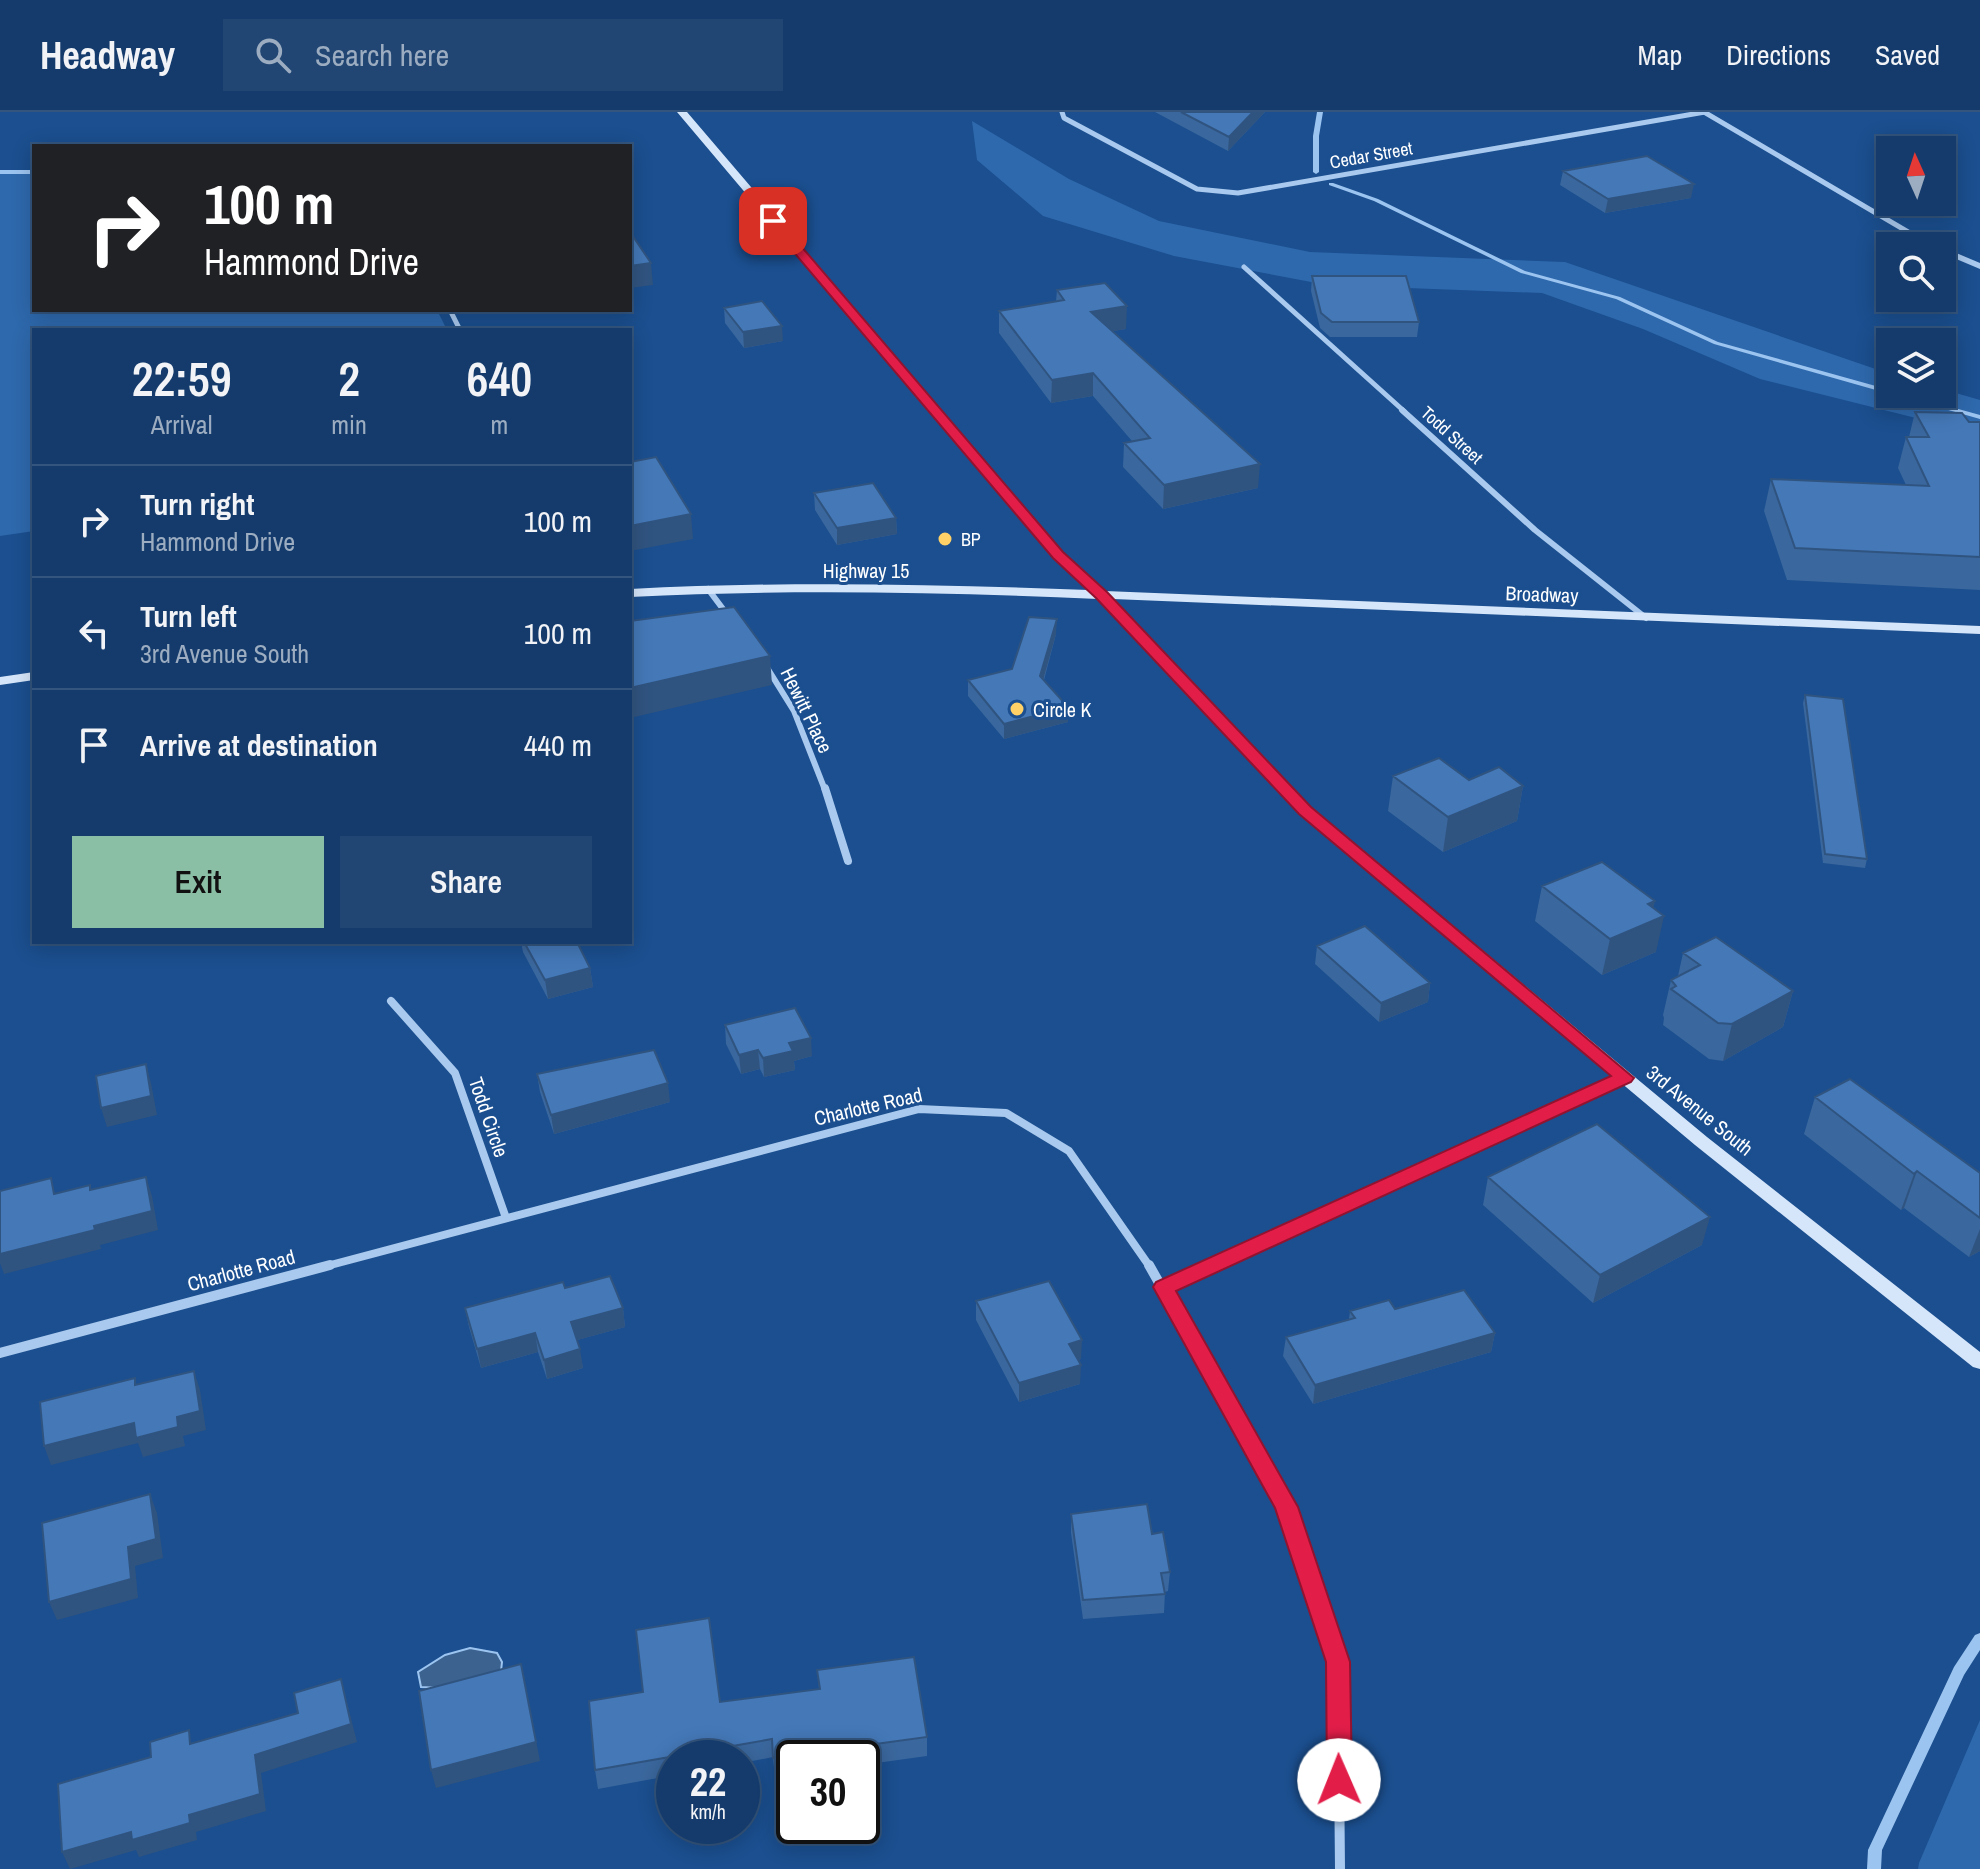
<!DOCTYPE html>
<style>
body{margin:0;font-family:"Archivo Narrow",sans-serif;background:#214673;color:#f1f3f6;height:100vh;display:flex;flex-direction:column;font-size:30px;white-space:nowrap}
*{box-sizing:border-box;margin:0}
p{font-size:26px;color:#9dadc1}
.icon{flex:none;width:44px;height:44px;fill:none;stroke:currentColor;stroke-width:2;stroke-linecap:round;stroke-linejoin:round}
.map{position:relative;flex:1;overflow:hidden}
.side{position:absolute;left:32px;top:216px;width:600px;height:616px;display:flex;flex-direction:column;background:#143b6b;border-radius:0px;box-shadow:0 4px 20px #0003,0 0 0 2px #33557e}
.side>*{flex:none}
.guide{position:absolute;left:32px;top:32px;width:600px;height:168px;border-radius:0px;box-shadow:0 4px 20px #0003,0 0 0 2px #33557e;background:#202124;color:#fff;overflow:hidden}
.needle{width:52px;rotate:357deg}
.controls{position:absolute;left:1876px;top:24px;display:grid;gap:16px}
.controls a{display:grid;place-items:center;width:80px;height:80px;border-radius:0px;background:#143b6b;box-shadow:0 4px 20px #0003,0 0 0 2px #33557e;font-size:40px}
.speed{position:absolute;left:656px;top:1628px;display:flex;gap:16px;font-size:40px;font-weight:700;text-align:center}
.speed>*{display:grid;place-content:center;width:104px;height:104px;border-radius:50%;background:#143b6b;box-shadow:0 4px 20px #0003,0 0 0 2px #33557e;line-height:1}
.speed small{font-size:20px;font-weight:400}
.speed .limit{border:4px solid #111;border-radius:12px;background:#fff;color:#111}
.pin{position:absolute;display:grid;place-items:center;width:68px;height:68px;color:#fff;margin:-34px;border-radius:16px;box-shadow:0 4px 12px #0006}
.me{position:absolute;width:88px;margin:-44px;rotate:359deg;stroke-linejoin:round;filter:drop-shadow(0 0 6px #0008)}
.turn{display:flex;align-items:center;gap:28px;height:168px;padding:0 40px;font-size:36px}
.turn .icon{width:104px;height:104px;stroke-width:2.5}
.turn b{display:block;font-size:56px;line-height:68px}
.eta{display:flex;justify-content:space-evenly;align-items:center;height:136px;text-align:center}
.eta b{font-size:48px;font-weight:600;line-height:56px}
.action{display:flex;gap:16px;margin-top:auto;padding:16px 40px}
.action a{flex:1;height:92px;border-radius:0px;background:#8abfa5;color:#111;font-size:32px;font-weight:600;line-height:92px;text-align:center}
.action a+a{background:#214673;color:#f1f3f6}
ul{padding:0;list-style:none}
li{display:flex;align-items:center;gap:24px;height:112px;padding:0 40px;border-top:2px solid #33557e}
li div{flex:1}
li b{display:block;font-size:30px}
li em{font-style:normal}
header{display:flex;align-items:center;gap:48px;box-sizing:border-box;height:112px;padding:0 40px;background:#143b6b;border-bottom:2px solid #33557e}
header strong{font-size:38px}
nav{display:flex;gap:44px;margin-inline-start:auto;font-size:28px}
.search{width:560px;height:72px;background:#214673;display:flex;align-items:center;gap:20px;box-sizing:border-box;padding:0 28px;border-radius:0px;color:#9dadc1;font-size:30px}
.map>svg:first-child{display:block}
</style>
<header>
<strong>Headway</strong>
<div class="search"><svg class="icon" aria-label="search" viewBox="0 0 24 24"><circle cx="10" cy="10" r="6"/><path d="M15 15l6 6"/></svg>Search here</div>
<nav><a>Map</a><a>Directions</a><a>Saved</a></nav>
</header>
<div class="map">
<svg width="1980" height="1757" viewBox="0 0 1980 1757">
<rect width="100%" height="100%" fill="#1b4f8f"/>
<!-- green -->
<path fill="#2e69ad" d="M 972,9 L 1069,67 L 1159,109 L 1310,140 L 1565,150 L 1890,262 L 1890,282 L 1942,282 L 1942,277 L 1980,288 L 1980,322 L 1760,267 L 1643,217 L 1542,181 L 1327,173 L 1174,144 L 1043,104 L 977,48 Z
M 0,58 L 34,58 L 34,198 L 437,198 L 447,218 L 34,218 L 34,419 L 0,424 Z
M 1980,1608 L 1980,1757 L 1918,1757 L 1919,1751 Z"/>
<!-- water -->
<path fill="#3c6290" stroke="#9cc4f0" stroke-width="2" d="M 470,1536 L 497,1541 L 502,1550 L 501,1559 L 440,1576 L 421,1575 L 418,1560 L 445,1543 Z"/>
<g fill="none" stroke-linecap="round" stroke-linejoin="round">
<!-- stream -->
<path fill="#9cc4f0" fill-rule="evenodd" d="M 1317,0 L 1323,0 L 1319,24 L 1319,60 L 1316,62 L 1313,60 L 1313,24 Z
M 0,58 L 34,58 L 34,62 L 0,62 Z
M 1329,71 L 1333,71 L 1378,87 L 1525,159 L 1620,185 L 1718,230 L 1890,278 L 1890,282 L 1714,232 L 1616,187 L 1521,161 L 1374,89 L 1329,73 Z
M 1892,282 L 1904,282 L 1980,303 L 1980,307 Z
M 1980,1521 L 1980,1538 L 1964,1563 L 1882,1738 L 1881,1757 L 1867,1757 L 1868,1738 L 1954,1555 L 1975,1523 Z"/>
<!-- minor-far3 -->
<path stroke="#a9c9ee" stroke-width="5" d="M 1062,0 L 1064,6 L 1197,77 L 1238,81 L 1705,0
M 1244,155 L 1405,300
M 450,198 L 460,218"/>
<!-- minor-far2 -->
<path stroke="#a9c9ee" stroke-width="6" d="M 1402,298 L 1535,418 L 1646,506
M 708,477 L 729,505
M 766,554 L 794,599 L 825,678"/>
<!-- minor-far1 -->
<path stroke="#a9c9ee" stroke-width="8" d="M 825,676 L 848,749
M 391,889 L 455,961 L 506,1106
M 323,1155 L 919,997 L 1006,1001 L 1069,1039 L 1150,1155
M 1207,1155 L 1625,966"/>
<!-- minor -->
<path stroke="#a9c9ee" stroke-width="10" d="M 1149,1153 L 1286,1395 L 1338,1550 L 1340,1757
M 1164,1175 L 1212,1153
M 0,1241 L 330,1153"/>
<!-- tertiary -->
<path fill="#a9c9ee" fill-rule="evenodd" d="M 1699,0 L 1709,0 L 1937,134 L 1927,134 Z
M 1942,135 L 1980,151 L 1980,157 L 1942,141 Z"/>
<!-- secondary -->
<path fill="#d6e6fa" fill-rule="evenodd" d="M 677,0 L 687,0 L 1062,440 L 1105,479 L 1980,514 L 1980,522 L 1113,487 L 1310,695 L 1707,1025 L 1980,1240 L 1980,1257 L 1973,1255 L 1695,1033 L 1300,701 L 1098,487 C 942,480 786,477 630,485 L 630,477 C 783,469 937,472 1089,478 L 1054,446 Z
M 34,560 L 34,568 L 0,573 L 0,565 Z"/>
</g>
<!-- wall -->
<path fill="#3a679d" d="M 1155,0 L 1265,0 L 1228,39 Z
M 1563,59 L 1691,86 L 1605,101 L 1560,73 Z
M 1312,164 L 1419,210 L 1417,225 L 1330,225 L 1320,216 L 1311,179 Z
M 1057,178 L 1126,217 L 1112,219 L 1258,376 L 1163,397 L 1123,355 L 1124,331 L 1132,329 L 1093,284 L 1051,291 L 999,221 L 999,199 L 1056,189 Z
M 724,196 L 783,229 L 744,236 L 725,211 Z
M 1915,300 L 1969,310 L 1980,310 L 1980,478 L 1787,468 L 1764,399 L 1771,367 L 1906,373 L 1898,356 L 1906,325 L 1909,325 Z
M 814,381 L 896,406 L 897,422 L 837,433 L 815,398 Z
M 1056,522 L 1044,568 L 1068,595 L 1068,610 L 1004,627 L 968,584 L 968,568 L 1012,557 Z
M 1805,583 L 1867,747 L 1865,756 L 1823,751 L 1803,591 Z
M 1393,664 L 1469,668 L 1523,674 L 1517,709 L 1443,740 L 1388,699 Z
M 1542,774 L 1653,796 L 1656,840 L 1602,863 L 1535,809 Z
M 521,830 L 577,830 L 590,856 L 593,875 L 548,887 L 523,840 Z
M 1317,834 L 1430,871 L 1428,890 L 1379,910 L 1315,852 Z
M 1683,841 L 1793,879 L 1783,915 L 1723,949 L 1709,947 L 1663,913 L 1664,906 L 1663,903 L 1671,868 L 1678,864 Z
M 725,913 L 812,944 L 794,949 L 795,958 L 764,965 L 760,957 L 741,962 L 726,932 Z
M 537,962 L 670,990 L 554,1022 L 540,980 Z
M 1815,985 L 1980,1061 L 1980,1139 L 1969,1145 L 1904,1096 L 1901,1098 L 1804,1022 Z
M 1488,1065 L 1702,1133 L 1593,1191 L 1483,1093 Z
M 565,1176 L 623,1196 L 625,1215 L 577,1228 L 583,1256 L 547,1267 L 538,1240 L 481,1256 L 469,1215 L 465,1196 Z
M 976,1189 L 1081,1247 L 1078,1248 L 1080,1272 L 1019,1290 L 976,1208 Z
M 1395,1197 L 1495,1221 L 1491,1240 L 1313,1292 L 1283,1244 L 1286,1225 L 1349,1207 L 1350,1199 Z
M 1071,1402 L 1152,1422 L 1170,1460 L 1168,1479 L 1165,1480 L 1164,1501 L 1083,1507 L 1071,1421 Z
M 817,1558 L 927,1625 L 927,1644 L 862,1653 L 862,1646 L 794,1646 L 794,1662 L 775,1665 L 773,1645 L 742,1651 L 742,1646 L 674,1646 L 674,1663 L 598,1677 L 595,1658 L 720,1590 L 819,1577 Z"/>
<!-- shaded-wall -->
<path fill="#305480" d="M 1253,0 L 1265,0 L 1228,39 L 1229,25 Z
M 1694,72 L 1691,86 L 1605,101 L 1608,87 Z
M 651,151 L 653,173 L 630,176 L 630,154 Z
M 1127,194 L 1126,217 L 1091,223 L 1091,200 Z
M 782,214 L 783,229 L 744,236 L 743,220 Z
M 1093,261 L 1093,284 L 1051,291 L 1052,268 Z
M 1260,352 L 1258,376 L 1163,397 L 1164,373 Z
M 691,402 L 693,427 L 630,439 L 630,414 Z
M 896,406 L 897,422 L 837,433 L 837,416 Z
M 1057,507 L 1056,522 L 1040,579 L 1040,564 Z
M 770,544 L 772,573 L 630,606 L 630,576 Z
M 1068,595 L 1068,610 L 1004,627 L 1004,612 Z
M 1523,674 L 1517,709 L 1443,740 L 1448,705 Z
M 1655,789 L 1650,810 L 1664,804 L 1656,840 L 1602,863 L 1610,827 L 1648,792 Z
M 590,856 L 593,875 L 548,887 L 545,868 Z
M 1430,871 L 1428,890 L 1379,910 L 1381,891 Z
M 1793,879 L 1783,915 L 1723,949 L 1732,912 Z
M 811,926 L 812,944 L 794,949 L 795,958 L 764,965 L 763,946 L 789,931 Z
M 758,938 L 760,957 L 741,962 L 739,943 Z
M 146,952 L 151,971 L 157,1003 L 107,1015 L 101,996 Z
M 668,971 L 670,990 L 554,1022 L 551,1003 Z
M 1917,1059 L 1904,1096 L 1901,1098 L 1914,1062 Z
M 146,1065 L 152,1084 L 158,1118 L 100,1133 L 101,1137 L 4,1162 L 0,1151 L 0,1142 L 94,1114 Z
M 1710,1105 L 1702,1133 L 1593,1191 L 1600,1163 Z
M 1980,1117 L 1980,1139 L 1969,1145 Z
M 623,1196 L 625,1215 L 574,1229 L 571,1210 Z
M 535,1221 L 538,1240 L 481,1256 L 477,1237 Z
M 1495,1221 L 1491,1240 L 1313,1292 L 1315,1273 Z
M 1082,1228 L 1081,1247 L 1069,1251 L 1069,1232 Z
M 580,1237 L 583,1256 L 547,1267 L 544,1248 Z
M 1081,1253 L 1080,1272 L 1019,1290 L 1019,1271 Z
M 194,1259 L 200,1278 L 206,1318 L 183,1324 L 185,1334 L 143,1345 L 138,1331 L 51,1353 L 44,1334 L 134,1311 L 177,1305 Z
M 150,1382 L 157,1401 L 163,1446 L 135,1454 L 138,1486 L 57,1508 L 49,1490 L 128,1435 Z
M 521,1552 L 540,1649 L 436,1676 L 431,1658 Z
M 341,1567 L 357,1630 L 261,1661 L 266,1699 L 196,1720 L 197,1728 L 139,1745 L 136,1738 L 70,1757 L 62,1740 L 189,1703 Z"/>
<!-- building -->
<path fill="#4478b7" stroke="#305480" stroke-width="2" d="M 1181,0 L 1253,0 L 1229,25 Z
M 1647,44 L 1694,72 L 1608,87 L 1563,59 Z
M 630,120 L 651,151 L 630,154 Z
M 1312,164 L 1406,164 L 1419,210 L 1332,210 L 1321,201 Z
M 1105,171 L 1127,194 L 1091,200 L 1260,352 L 1164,373 L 1124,331 L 1150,326 L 1093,261 L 1052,268 L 999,199 L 1064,188 L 1057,178 Z
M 762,189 L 782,214 L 743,220 L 724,196 Z
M 1915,300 L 1962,301 L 1969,310 L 1980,310 L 1980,445 L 1795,436 L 1771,367 L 1929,374 L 1906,325 L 1929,325 Z
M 656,345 L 691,402 L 630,414 L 630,350 Z
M 873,371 L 896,406 L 837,416 L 814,381 Z
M 734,495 L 770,544 L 630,576 L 630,509 Z
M 1029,505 L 1057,507 L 1040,564 L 1068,595 L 1004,612 L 968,568 L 1012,557 Z
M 1805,583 L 1843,587 L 1867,747 L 1825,742 Z
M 1439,646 L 1469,668 L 1499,655 L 1523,674 L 1448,705 L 1393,664 Z
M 1602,750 L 1655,789 L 1648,792 L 1664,804 L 1610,827 L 1542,774 Z
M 1365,814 L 1430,871 L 1381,891 L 1317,834 Z
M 1716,825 L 1793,879 L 1732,912 L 1718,911 L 1671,877 L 1676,874 L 1671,868 L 1700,853 L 1683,841 Z
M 524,830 L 577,830 L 590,856 L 545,868 Z
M 795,896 L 811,926 L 789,931 L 793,939 L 763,946 L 758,938 L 739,943 L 725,913 Z
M 654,938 L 668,971 L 551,1003 L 537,962 Z
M 146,952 L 151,984 L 101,996 L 96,964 Z
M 1850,967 L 1980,1061 L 1980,1106 L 1917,1059 L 1914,1062 L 1815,985 Z
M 1597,1012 L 1710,1105 L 1600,1163 L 1488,1065 Z
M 146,1065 L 152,1099 L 94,1114 L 95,1118 L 0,1142 L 0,1079 L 51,1066 L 54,1082 L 90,1073 L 90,1078 Z
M 610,1164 L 623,1196 L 571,1210 L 580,1237 L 544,1248 L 535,1221 L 477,1237 L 465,1196 L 563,1170 L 565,1176 Z
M 1049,1169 L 1082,1228 L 1069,1232 L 1081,1253 L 1019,1271 L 976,1189 Z
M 1464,1178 L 1495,1221 L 1315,1273 L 1286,1225 L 1355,1206 L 1350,1199 L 1389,1188 L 1395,1197 Z
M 194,1259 L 200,1299 L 177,1305 L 178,1315 L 136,1326 L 134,1311 L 44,1334 L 40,1290 L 135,1266 L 135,1273 Z
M 150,1382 L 156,1427 L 128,1435 L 131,1467 L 49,1490 L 42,1411 Z
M 1147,1392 L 1152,1422 L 1163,1420 L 1170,1460 L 1161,1461 L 1165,1482 L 1083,1488 L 1071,1402 Z
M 709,1506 L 720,1590 L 820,1577 L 817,1558 L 914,1545 L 927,1625 L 773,1646 L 772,1627 L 595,1658 L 589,1589 L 643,1580 L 636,1518 Z
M 521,1552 L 536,1630 L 431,1658 L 419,1579 Z
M 341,1567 L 351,1612 L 255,1643 L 260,1682 L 189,1703 L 190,1711 L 132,1728 L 131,1720 L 62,1740 L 58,1672 L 151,1645 L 150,1630 L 189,1618 L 190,1632 L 298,1601 L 294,1581 Z"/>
<!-- route -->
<path fill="#e11d48" stroke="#92132f" stroke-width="2" d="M 769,106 L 777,106 L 1063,440 L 1107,480 L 1311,695 L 1634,966 L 1631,970 L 1176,1179 L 1298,1395 L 1350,1550 L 1352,1668 L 1348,1676 L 1339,1680 L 1330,1676 L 1327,1668 L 1326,1550 L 1275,1396 L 1153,1175 L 1156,1170 L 1611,964 L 1299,702 L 1096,486 L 1053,446 L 769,111 Z"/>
<!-- markers -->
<g fill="#ffd166" stroke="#1b4f8f" stroke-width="3">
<circle cx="945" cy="427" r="8"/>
<circle cx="1017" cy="597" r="8"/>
</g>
<g text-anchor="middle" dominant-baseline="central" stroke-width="6" stroke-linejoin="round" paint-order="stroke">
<!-- far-street labels -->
<g font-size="18" fill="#fff" stroke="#1b4f8f">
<text transform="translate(1371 43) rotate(-10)">Cedar Street</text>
<text transform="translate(1452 323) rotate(42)">Todd Street</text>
</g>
<!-- far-poi labels -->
<g font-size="18" fill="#fff" stroke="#1b4f8f" text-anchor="start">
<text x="961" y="427">BP</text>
</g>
<!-- street labels -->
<g font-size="20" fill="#fff" stroke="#1b4f8f">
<text x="866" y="458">Highway 15</text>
<text transform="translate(1542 482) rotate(2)">Broadway</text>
<text transform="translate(807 598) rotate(64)">Hewitt Place</text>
<text transform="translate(868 994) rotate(-13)">Charlotte Road</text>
<text transform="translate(1700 998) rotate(39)">3rd Avenue South</text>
<text transform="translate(489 1005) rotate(71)">Todd Circle</text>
<text transform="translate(241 1158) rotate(-15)">Charlotte Road</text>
</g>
<!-- poi labels -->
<g font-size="20" fill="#fff" stroke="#1b4f8f" text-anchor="start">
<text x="1033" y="597">Circle K</text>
</g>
</g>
</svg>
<div class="controls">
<a><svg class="needle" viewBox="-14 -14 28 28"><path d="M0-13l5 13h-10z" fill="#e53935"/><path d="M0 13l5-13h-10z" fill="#9dadc1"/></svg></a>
<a><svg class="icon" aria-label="search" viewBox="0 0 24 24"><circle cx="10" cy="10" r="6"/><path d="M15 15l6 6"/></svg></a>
<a><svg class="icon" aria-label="layers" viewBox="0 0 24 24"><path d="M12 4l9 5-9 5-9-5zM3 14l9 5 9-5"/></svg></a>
</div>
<div class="speed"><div>22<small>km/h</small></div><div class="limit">30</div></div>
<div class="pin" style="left:773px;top:109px;background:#d93025"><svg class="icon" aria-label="arrive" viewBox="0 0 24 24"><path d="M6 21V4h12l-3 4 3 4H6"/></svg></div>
<svg class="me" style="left:1339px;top:1668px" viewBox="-20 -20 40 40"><circle r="19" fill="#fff"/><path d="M0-13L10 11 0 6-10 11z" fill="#e11d48"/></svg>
<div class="guide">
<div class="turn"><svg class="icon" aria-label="right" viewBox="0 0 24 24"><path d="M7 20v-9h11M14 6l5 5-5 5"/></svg><div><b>100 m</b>Hammond Drive</div></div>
</div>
<section class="side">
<div class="eta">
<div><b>22:59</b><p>Arrival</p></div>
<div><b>2</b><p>min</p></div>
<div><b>640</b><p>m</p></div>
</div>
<ul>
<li><svg class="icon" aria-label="right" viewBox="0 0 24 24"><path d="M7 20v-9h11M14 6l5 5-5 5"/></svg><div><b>Turn right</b><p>Hammond Drive</p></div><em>100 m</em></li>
<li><svg class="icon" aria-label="left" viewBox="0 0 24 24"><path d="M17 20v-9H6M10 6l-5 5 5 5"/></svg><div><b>Turn left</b><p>3rd Avenue South</p></div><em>100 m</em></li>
<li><svg class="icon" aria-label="arrive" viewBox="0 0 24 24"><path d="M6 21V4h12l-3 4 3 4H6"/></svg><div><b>Arrive at destination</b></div><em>440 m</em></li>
</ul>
<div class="action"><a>Exit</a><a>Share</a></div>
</section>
</div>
